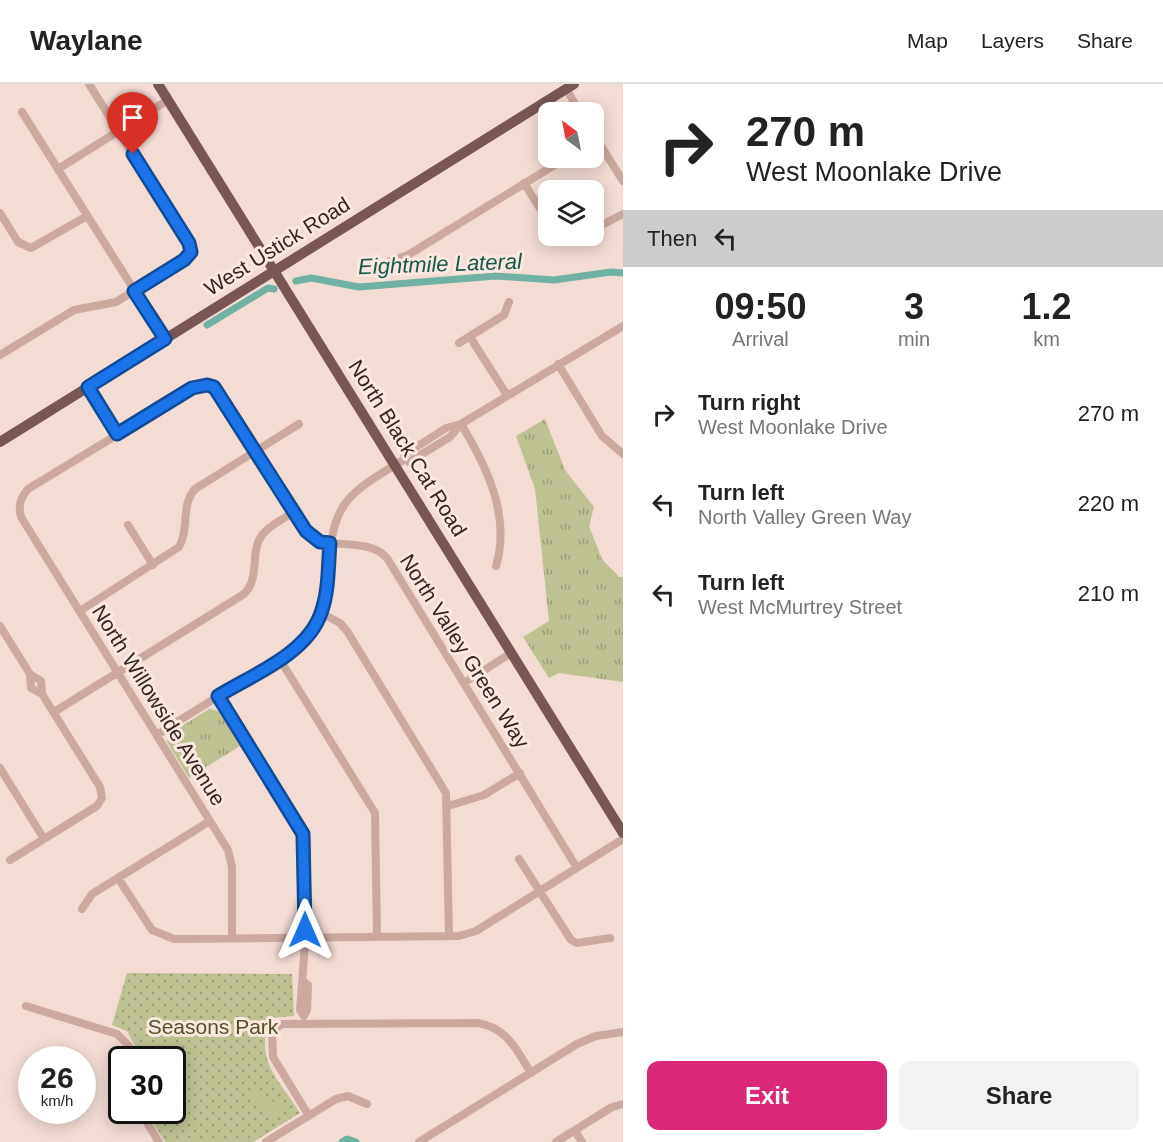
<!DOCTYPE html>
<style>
body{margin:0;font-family:Arial,sans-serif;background:#f2f2f2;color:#222;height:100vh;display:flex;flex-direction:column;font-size:22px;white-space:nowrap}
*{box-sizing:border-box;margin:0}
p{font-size:20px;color:#767676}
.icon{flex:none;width:33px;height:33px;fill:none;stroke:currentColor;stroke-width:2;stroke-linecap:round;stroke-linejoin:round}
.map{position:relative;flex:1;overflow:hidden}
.side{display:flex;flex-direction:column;background:#fff;width:540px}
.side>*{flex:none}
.hud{background:#fff;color:#222;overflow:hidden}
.needle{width:39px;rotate:328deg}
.tools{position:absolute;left:538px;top:18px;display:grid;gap:12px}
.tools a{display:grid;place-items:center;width:66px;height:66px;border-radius:12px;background:#fff;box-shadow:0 3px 15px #0003;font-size:30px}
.speed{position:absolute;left:18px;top:962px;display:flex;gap:12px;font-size:30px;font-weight:700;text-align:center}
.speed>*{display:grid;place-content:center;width:78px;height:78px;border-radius:50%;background:#fff;box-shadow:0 3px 15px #0003;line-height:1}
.speed small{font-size:15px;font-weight:400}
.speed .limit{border:3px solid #111;border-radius:9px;background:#fff;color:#111}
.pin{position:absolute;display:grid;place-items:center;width:51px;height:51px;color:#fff;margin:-62px -26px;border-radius:50% 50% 50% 0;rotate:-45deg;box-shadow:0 0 6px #0007}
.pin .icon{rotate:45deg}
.me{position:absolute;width:66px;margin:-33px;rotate:0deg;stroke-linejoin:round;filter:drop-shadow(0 0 4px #0008)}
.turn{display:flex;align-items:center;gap:21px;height:126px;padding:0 24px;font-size:27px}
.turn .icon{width:78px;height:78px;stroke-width:2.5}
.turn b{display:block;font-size:42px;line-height:51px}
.then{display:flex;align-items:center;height:57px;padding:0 24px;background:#0003;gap:12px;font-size:22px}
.eta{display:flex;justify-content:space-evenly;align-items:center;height:102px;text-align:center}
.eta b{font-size:36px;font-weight:800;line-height:42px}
.cta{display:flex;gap:12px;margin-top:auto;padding:12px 24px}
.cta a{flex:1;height:69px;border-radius:12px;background:#db2777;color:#fff;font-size:24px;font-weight:800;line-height:69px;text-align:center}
.cta a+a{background:#f2f2f2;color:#222}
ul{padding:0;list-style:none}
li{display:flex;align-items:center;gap:18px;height:90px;padding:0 24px}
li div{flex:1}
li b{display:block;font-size:22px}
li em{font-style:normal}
header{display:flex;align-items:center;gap:36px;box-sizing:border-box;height:84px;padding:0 30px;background:#fff;border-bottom:2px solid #e0e0e0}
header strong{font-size:28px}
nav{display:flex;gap:33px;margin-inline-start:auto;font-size:21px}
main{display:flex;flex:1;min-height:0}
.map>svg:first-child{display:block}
</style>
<header>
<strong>Waylane</strong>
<nav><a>Map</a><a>Layers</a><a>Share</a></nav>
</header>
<main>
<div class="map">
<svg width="623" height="1058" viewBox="0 0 623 1058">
<defs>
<pattern id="grass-tufts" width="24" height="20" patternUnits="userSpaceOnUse" patternTransform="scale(1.5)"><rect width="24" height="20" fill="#bec293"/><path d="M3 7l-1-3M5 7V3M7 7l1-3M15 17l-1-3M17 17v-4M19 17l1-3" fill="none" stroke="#9b9d78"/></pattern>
<pattern id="park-dots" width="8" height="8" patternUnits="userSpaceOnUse" patternTransform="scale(1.5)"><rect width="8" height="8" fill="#bec293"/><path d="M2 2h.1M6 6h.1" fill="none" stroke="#9b9d78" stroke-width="1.8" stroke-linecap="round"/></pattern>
</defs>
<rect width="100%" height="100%" fill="#f2dcd4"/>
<!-- grass -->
<path fill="url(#grass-tufts)" d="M 545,335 L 565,386 L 594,423 L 589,442 L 602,475 L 619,493 L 623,493 L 623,598 L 559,589 L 549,594 L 523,553 L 549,537 L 535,405 L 516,352 Z
M 209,625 L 218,627 L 240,662 L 189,694 L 167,658 L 169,650 Z"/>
<!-- park -->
<path fill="url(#park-dots)" d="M 127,889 L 292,890 L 294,932 L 270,934 C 254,977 278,994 300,1029 L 253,1058 L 165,1058 L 145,1026 L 172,1026 L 172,975 L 136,975 L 135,962 L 127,947 L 112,941 Z"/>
<!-- garden -->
<path fill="#bec293" d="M 254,1003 L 283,1025 L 272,1033 L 249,1015 Z"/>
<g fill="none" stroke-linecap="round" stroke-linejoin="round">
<!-- canal -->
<path stroke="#71b1a4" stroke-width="7" d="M 296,197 L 311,194 L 359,203 L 496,192 L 554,196 L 611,188 L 623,189
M 207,241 L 268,204 L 274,205
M 342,1058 L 347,1055 L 356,1058"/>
<!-- minor -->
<path stroke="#cba99f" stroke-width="8" d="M 566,5 L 580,28
M 22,28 L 165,255
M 594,51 L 623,97
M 58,85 L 168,16
M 524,99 L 549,139
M 0,129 L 18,158 L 31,164 L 87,132
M 594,145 L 623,130
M 559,152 L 572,155 L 580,152
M 390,177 L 408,171 L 566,74
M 470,253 L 507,311
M 459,259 L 504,231 L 509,218
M 0,271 L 74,226 L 116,218 L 184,176 L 191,168 L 189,159 L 89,0
M 558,280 L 602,352 L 623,370
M 88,303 L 117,350
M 461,340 L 450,353 L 409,378 L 405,375 L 404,371 L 446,344 L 461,340 L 623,242
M 461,340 C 487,383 511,432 496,482
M 128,441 L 153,481
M 80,527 L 179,463 C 190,444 180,422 195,405 L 299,340
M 321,529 L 340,539 L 347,547 L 446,709 L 449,852
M 0,542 L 30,590 L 31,604 L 42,610
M 279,574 L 375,729 L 377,852
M 464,599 L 511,569
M 218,612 L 303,750 L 305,861 L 300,926 L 304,932 L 307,926 L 308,901 L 303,897
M 54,628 L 244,510 C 261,493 249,469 262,451 C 270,441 283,435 294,428
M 157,651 C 186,632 216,614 246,595 C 270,580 298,567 314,543 C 324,528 326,509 328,491 C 332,418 345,411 405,375
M 0,684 L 44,755
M 448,722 L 484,711 L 520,689
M 519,775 L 571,856 L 577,859 L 610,854
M 10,776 L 97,722 L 102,714 L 100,703 L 42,610 L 41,597 L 30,590
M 118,794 L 152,846 L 174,855 L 459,852 L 476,847 L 623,755
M 82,825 L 92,810 L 210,737
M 232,854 L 232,783 L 228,766 L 21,433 C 18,421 20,415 28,405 L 199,301 L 214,303 L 220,310 L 311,453 C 335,466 367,453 387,474 L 577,784
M 26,922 L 117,950 L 129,962 L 131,975
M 139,1026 L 159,1058
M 309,1032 L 273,973 L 272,947 L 282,940 L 478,939 C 507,944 516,965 531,989
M 575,1047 L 582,1058
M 266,1058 L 336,1015 L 348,1012 L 367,1020
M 419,1058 L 577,960 L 596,952 L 623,948
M 556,1058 L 612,1023 L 623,1020"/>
<!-- major -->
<path stroke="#775653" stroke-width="10" d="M 158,0 L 623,749
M 0,358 L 574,0"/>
</g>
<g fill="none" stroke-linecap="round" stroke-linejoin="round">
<defs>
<path id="route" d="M 133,70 L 189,159 L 191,168 L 184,176 L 134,207 L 165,255 L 88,303 L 117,350 L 192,304 L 207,301 L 214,303 L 306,447 L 320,458 L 330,459 C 328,482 329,507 321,529 C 307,570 252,591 218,612 L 303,750 L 305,846"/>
</defs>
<!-- route casing -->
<use href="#route" stroke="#114b97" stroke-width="15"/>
<!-- route -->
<use href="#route" stroke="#1a73e8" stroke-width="10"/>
</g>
<g text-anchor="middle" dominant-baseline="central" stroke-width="6" stroke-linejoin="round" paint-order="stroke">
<!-- street labels -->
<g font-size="21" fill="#342523" stroke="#fae8e0">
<text transform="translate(277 162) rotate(-32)">West Ustick Road</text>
<text transform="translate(408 364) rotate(58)">North Black Cat Road</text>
<text transform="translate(465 567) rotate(58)">North Valley Green Way</text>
<text transform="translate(159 621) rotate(58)">North Willowside Avenue</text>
</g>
<!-- park labels -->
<g font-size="21" fill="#4e5425" stroke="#fae8e0">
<text x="213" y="942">Seasons Park</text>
</g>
<!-- water labels -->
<g font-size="22" font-style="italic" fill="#16584c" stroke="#fae8e0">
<text transform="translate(440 180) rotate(-2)">Eightmile Lateral</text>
</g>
</g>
</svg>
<div class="tools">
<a><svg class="needle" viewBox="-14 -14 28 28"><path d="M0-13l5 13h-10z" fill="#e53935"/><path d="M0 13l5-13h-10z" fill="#767676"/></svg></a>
<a><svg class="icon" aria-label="layers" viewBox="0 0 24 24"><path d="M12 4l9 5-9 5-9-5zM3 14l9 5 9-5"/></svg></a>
</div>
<div class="speed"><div>26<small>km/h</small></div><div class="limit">30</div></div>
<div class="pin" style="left:133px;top:70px;background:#d93025"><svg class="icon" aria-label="arrive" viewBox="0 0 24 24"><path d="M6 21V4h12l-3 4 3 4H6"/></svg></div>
<svg class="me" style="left:305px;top:846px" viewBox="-20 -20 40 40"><path d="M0-17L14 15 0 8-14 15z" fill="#1a73e8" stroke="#fff" stroke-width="4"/></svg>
</div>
<section class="side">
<div class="hud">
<div class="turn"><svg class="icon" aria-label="right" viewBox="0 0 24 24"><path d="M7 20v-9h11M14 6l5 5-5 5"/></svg><div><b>270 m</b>West Moonlake Drive</div></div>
<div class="then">Then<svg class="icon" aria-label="left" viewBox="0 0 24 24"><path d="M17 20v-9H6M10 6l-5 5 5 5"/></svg></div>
</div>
<div class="eta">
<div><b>09:50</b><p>Arrival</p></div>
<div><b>3</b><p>min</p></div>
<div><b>1.2</b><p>km</p></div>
</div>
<ul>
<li><svg class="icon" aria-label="right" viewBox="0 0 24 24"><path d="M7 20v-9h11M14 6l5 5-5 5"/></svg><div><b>Turn right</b><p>West Moonlake Drive</p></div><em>270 m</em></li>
<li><svg class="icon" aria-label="left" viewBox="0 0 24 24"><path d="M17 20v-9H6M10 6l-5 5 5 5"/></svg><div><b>Turn left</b><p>North Valley Green Way</p></div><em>220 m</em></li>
<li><svg class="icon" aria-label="left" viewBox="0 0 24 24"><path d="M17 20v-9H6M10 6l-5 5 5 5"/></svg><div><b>Turn left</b><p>West McMurtrey Street</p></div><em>210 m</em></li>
</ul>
<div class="cta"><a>Exit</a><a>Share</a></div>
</section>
</main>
